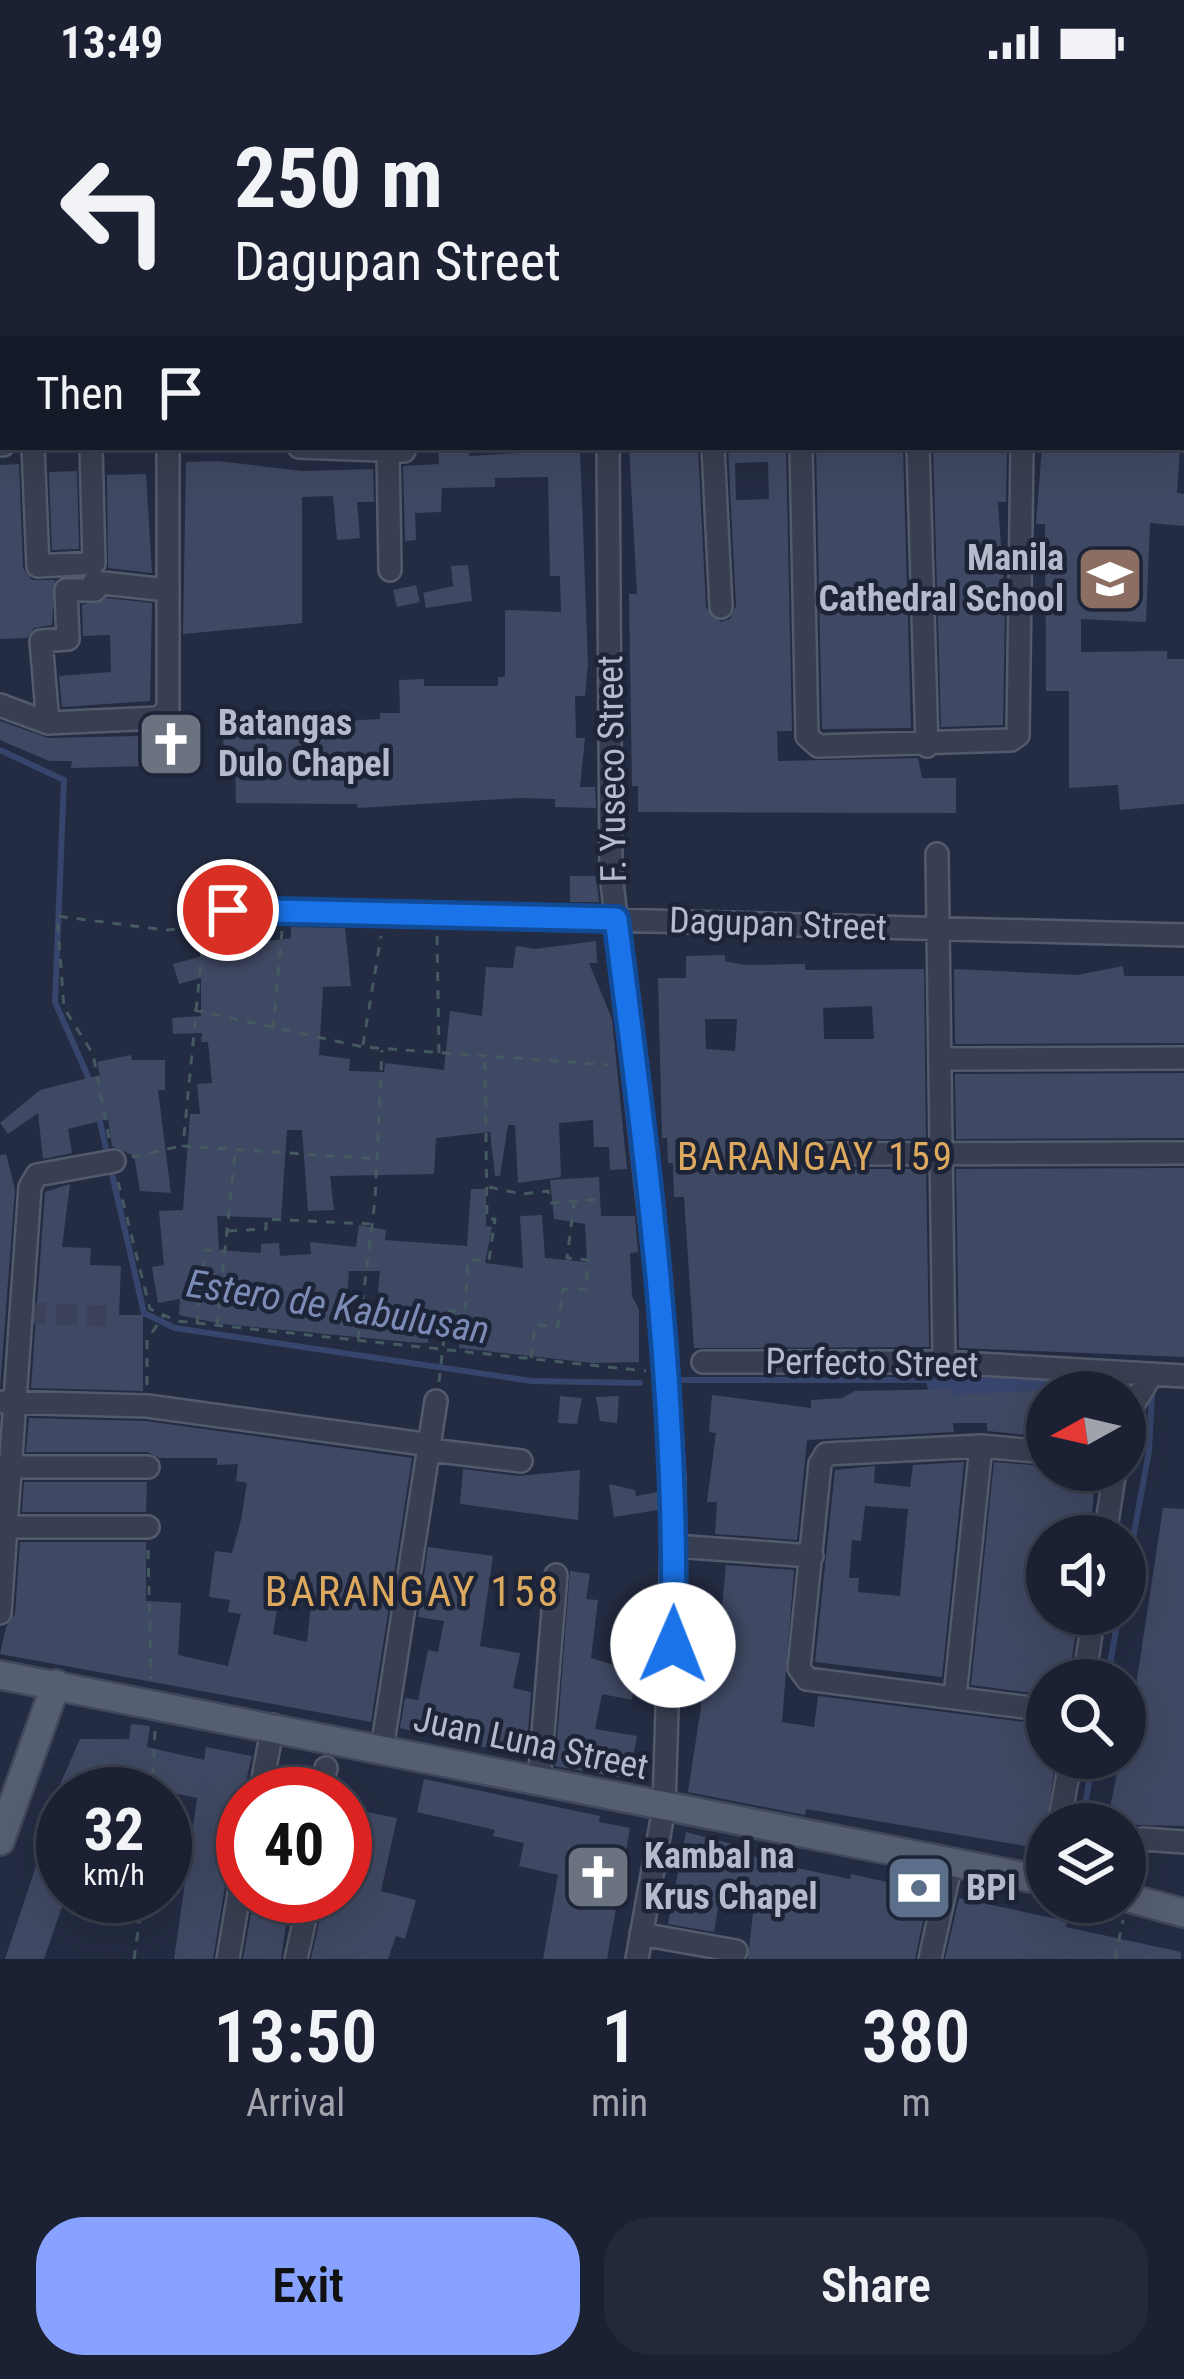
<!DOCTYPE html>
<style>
body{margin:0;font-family:"Roboto Condensed",sans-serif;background:#24293a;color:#f1f3f6;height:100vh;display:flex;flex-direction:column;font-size:45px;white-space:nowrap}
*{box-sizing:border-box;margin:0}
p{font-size:39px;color:#a0a3ac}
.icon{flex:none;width:66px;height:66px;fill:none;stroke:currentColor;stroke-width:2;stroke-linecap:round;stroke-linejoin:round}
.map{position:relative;height:1875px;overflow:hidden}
.panel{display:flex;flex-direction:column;background:#1b2132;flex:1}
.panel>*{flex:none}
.banner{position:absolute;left:0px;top:0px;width:1185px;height:366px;box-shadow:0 12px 48px #0002,0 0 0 3px #393e4d;background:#1b2132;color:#f1f3f6;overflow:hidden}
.needle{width:78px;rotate:262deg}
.fabs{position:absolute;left:1026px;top:1287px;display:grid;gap:24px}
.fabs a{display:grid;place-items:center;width:120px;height:120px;border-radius:50%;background:#1b2132;box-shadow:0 12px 48px #0002,0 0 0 3px #393e4d;font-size:60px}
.speed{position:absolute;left:36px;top:1683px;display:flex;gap:24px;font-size:60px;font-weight:700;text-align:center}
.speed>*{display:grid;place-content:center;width:156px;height:156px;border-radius:50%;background:#1b2132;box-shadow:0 12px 48px #0002,0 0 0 3px #393e4d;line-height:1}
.speed small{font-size:30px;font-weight:400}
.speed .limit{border:18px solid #d22;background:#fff;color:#111}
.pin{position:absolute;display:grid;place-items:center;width:102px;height:102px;color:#fff;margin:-51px;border:6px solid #fff;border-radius:50%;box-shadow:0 3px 12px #0007}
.me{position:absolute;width:132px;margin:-66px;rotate:1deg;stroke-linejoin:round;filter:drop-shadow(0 0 9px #0008)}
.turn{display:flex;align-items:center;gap:42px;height:252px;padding:0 36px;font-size:54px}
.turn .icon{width:156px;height:156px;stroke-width:2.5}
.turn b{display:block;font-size:84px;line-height:102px}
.then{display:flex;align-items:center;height:114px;padding:0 36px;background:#0003;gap:24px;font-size:45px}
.eta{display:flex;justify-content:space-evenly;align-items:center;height:204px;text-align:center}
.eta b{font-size:72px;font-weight:600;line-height:84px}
.primary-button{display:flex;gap:24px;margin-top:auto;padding:24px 36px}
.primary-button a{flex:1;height:138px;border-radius:48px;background:#87a3ff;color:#111;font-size:48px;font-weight:600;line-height:138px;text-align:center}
.primary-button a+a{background:#24293a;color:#f1f3f6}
.status{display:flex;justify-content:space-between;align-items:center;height:84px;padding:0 60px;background:#1b2132;direction:ltr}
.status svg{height:33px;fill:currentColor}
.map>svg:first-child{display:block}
</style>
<div class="status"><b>13:49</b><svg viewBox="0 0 49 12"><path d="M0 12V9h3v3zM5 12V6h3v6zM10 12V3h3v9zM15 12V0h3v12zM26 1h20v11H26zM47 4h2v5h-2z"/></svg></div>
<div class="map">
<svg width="1184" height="1875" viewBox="0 0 1184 1875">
<rect width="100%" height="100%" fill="#242c43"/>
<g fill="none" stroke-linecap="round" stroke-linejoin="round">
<!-- stream -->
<path stroke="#37446b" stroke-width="6" d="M 0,666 L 64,696 L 55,918 L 90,997
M 99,1034 L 144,1229 L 175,1244 L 532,1297 L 640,1299
M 673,1296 L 944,1296
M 1112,1297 L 1152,1311 L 1149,1367 L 1125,1498
M 1107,1596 L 1119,1530
M 1082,1740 L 1093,1674"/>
<!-- river -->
<path stroke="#37446b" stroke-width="36" d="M 944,1296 L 1108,1296"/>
</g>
<!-- building -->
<path fill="#404963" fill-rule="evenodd" d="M 438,363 L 469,363 L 469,372 L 580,365 L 588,580 L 585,612 L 575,612 L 576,654 L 585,654 L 580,703 L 595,703 L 596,724 L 555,723 L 555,715 L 520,714 L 358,724 L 357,720 L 236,719 L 235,681 L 224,681 L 223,643 L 380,635 L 380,629 L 400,629 L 399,596 L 424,595 L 424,602 L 498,602 L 498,593 L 505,593 L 505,526 L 561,528 L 560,492 L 550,492 L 548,393 L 495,394 L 495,403 L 442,404 L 441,428 L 415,429 L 416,456 L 405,457 L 403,382 L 439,380 Z
M 629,363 L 698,363 L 706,524 L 721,538 L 730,535 L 736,522 L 728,363 L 786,363 L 792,647 L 777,647 L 778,677 L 918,674 L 922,694 L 956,694 L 956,729 L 638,728 L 638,702 L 632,702 L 629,510 L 637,510 ZM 768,378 L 769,415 L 736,416 L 735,379 Z
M 816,363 L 903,364 L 911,644 L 822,645 Z
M 933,363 L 1007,363 L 1006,418 L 998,418 L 1005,520 L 1003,641 L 941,643 Z
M 1042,363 L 1180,363 L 1177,409 L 1184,410 L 1184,442 L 1150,439 L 1146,538 L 1081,535 L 1081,568 L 1167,567 L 1167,575 L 1184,575 L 1184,720 L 1120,726 L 1118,701 L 1069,704 L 1069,607 L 1046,607 L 1045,440 L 1036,440 Z
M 218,377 L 302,387 L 373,385 L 374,418 L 357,418 L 360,454 L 337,456 L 333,412 L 302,413 L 302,539 L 183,550 L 186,378 Z
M 19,380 L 23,484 L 32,496 L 55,496 L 52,541 L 34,544 L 27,554 L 0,555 L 0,381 Z
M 77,387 L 79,465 L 52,466 L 49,388 Z
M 146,390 L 152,489 L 108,484 L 107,391 Z
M 468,481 L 472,517 L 426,524 L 423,509 L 453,502 L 451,482 Z
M 416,501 L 420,518 L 397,523 L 393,506 Z
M 107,514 L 152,519 L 150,617 L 62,623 L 59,592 L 111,588 L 110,551 L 83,552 L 82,521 Z
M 0,637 L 48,654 L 183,651 L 184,681 L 71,684 L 72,677 L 49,677 L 0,656 Z
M 570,792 L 596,792 L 599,818 L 570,818 Z
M 291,843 L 345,844 L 351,902 L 323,903 L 319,971 L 350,975 L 349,987 L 384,988 L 385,979 L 444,986 L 450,927 L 482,932 L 486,883 L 513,884 L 516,862 L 535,865 L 596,857 L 597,879 L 589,879 L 612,935 L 627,1085 L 610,1086 L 609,1063 L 594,1063 L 593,1036 L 559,1039 L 561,1093 L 518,1099 L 515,1041 L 508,1041 L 500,1092 L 495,1092 L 490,1048 L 436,1054 L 434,1090 L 330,1092 L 334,1126 L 308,1127 L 302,1046 L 287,1046 L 281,1134 L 217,1132 L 219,1166 L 261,1169 L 261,1160 L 279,1159 L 280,1172 L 311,1170 L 310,1158 L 356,1163 L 359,1141 L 386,1146 L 385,1156 L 467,1162 L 471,1105 L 486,1105 L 486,1142 L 492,1143 L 485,1179 L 523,1184 L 520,1132 L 542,1131 L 545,1174 L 587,1178 L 585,1140 L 554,1135 L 550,1096 L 599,1093 L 601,1132 L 635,1132 L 638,1168 L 630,1169 L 632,1212 L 639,1226 L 639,1278 L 592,1279 L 459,1264 L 461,1232 L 429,1228 L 428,1259 L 408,1258 L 222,1240 L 179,1231 L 180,1215 L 158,1219 L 152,1183 L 164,1181 L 159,1127 L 183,1126 L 190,1030 L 200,1030 L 197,1000 L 212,999 L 208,958 L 201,958 L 202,949 L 173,950 L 172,934 L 201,932 L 201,894 L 179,900 L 173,880 L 218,868 L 219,875 L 250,871 L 248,860 L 291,854 ZM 349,1187 L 380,1187 L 376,1231 L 346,1228 Z
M 725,871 L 725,877 L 744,881 L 805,880 L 805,886 L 924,885 L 926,1055 L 826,1055 L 815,1062 L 812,1071 L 827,1085 L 926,1085 L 929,1263 L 694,1264 L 684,1113 L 674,1113 L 673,1079 L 668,1079 L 667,1054 L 662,1054 L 658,894 L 686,894 L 686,872 ZM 872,922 L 874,955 L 824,955 L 823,924 ZM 705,935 L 737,935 L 735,967 L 706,965 Z
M 1123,882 L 1124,892 L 1184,892 L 1184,959 L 955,960 L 954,885 L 1077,891 Z
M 131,971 L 132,976 L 165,976 L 165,1006 L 158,1006 L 171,1109 L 140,1107 L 134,1072 L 112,1062 L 108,1035 L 68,1045 L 72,1069 L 43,1075 L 38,1029 L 8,1050 L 0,1039 L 40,1006 L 100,991 L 97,978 Z
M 1184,989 L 1184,1054 L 956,1055 L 955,990 Z
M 6,1070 L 15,1106 L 0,1304 L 0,1071 Z
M 1184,1084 L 1184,1273 L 959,1264 L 956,1085 Z
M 70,1100 L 62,1163 L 91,1164 L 90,1181 L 121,1182 L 119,1231 L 143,1231 L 143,1307 L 31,1304 L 45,1108 Z
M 953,1305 L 953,1311 L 1047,1306 L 1047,1353 L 987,1347 L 987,1339 L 953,1339 L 954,1348 L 807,1356 L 797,1456 L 715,1450 L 717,1418 L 707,1418 L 716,1349 L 709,1348 L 712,1311 L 811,1324 L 811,1316 L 842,1314 L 855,1307 Z
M 560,1312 L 582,1314 L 577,1340 L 558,1339 Z
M 619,1312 L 617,1339 L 600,1337 L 596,1313 Z
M 29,1334 L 146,1337 L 412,1374 L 371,1638 L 0,1570 L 6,1543 L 15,1530 L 20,1458 L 146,1458 L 146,1517 L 181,1519 L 178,1571 L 228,1582 L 241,1530 L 228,1528 L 230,1516 L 209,1513 L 215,1467 L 232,1469 L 241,1436 L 247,1399 L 236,1397 L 238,1380 L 217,1381 L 217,1374 L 160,1374 L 148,1368 L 26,1368 ZM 282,1494 L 313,1499 L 307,1558 L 273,1550 Z
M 964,1378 L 942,1593 L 815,1578 L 835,1386 L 875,1382 L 874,1399 L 910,1403 L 913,1381 ZM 865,1422 L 908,1425 L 900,1512 L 858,1508 L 859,1494 L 849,1494 L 852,1456 L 861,1457 Z
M 994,1378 L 1096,1386 L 1090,1452 L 1047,1452 L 1047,1530 L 1078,1533 L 1069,1596 L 1047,1596 L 1047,1611 L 971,1601 Z
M 463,1385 L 519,1392 L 580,1386 L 578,1436 L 460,1420 Z
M 24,1398 L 147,1398 L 146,1428 L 22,1428 Z
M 609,1400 L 635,1406 L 636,1412 L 658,1408 L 658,1426 L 614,1433 Z
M 1163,1424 L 1184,1425 L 1184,1742 L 1138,1741 L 1109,1729 L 1120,1674 L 1125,1674 Z
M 428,1463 L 493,1472 L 480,1562 L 520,1569 L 513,1604 L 531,1608 L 526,1673 L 400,1644 L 405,1614 L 418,1616 L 428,1566 L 438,1568 L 444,1537 L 418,1533 Z
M 726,1481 L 794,1486 L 782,1638 L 814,1643 L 818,1612 L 1047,1641 L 1047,1674 L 1056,1674 L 1043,1765 L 806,1725 L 805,1731 L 688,1708 L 701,1623 L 705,1520 L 722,1522 Z
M 570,1487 L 590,1490 L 586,1515 L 598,1516 L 591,1574 L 637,1588 L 632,1616 L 602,1610 L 595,1645 L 637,1652 L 629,1695 L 555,1682 Z
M 131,1640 L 150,1642 L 147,1663 L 204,1676 L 206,1663 L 252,1672 L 243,1710 L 243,1771 L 228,1784 L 213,1875 L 174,1875 L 197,1714 L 144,1703 L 143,1710 L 56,1710 L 80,1655 L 129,1655 Z
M 424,1695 L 600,1732 L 599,1738 L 630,1744 L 607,1875 L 543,1875 L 558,1791 L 519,1782 L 524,1759 L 493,1752 L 495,1746 L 417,1728 Z
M 60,1710 L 63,1820 L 44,1875 L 5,1875 Z
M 362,1727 L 397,1734 L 381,1807 L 416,1816 L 405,1855 L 396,1852 L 388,1875 L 311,1875 L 325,1812 L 345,1812 L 345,1776 L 351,1777 Z
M 686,1748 L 751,1765 L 750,1771 L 787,1782 L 850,1795 L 851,1790 L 891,1799 L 893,1791 L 931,1799 L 915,1875 L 748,1875 L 754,1819 L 720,1812 L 714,1848 L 668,1840 Z
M 254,1812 L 290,1812 L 281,1875 L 243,1875 Z
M 959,1814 L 1067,1837 L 1066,1843 L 1181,1868 L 1181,1875 L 945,1875 Z"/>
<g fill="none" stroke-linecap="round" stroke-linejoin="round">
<!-- minor-tunnel -->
<path stroke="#3a4158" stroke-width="21" stroke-dasharray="21 10" stroke-linecap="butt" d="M 25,1229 L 106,1232"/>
<defs>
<path id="minor" d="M 162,0 L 162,3
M 604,0 L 604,3
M 1121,3 L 1121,0
M 0,79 L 3,79
M 1182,87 L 1184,87
M 0,219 L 3,219
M 1182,238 L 1184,238
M 1182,341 L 1184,341
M 0,361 L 3,361
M 33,363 L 38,482 L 94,479 L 91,363
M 299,363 L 404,367
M 608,363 L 611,789 L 666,1275 L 674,1397 L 664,1724 L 637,1875
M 713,363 L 721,523
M 801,363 L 807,652 L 818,662 L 1011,656 L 1018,651 L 1022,363
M 918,363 L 927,662
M 388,367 L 390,486
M 0,621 L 48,639 L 158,634 L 168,626 L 168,363
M 48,639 L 41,557 L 68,555 L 66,506 L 95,506 L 94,498 L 167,506
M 937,770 L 944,1278
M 228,826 L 1184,851
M 941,975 L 1184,974
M 827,1070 L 1184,1069
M 703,1278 L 944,1278 L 1184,1292
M 3,1318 L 147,1322 L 431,1361
M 1125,1334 L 1152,1290
M 430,1366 L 521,1377
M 1047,1368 L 981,1362 L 826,1370 L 820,1380 L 799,1584 L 807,1595 L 1047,1626
M 0,1383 L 148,1383
M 0,1443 L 148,1443
M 1105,1452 L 1115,1386
M 675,1462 L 812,1472
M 0,1529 L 30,1103 L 37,1091 L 114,1077
M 1084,1596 L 1094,1530
M 955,1612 L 981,1362
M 382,1665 L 436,1317
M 539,1697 L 556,1491
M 260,1710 L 273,1641
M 319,1710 L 326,1684
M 1059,1740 L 1071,1674
M 1125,1766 L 1143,1755 L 1184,1758
M 641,1850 L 736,1867
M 228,1875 L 243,1786
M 296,1875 L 310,1812
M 930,1875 L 951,1780"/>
<path id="major" d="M 0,1591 L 1047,1797
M 0,1757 L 56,1600
M 1125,1813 L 1184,1829"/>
</defs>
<!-- minor casing -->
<use href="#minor" stroke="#535a6c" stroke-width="26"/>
<!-- major casing -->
<use href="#major" stroke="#42485b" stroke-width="32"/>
<!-- path -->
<path stroke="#445960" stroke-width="3" stroke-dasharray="9 9" stroke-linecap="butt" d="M 204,846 L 183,1062 L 378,1075
M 437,852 L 439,969
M 194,926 L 363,963 L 609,981
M 273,945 L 282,847
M 363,961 L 381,852
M 109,1054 L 93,970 L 64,924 L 57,832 L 165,846 L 217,842
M 132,1073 L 181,1062
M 118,1098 L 150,1225 L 177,1237 L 646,1287
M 489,1103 L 522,1110 L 548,1107 L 551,1119 L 603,1115
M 228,1147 L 266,1145 L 266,1135 L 370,1140
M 197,1240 L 205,1166 L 223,1167
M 217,1242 L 235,1070
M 358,1255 L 375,1116 L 382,966
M 531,1274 L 535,1241 L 558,1242 L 563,1205 L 586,1205 L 588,1176 L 567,1174 L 574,1119
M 439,1298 L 447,1227 L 465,1227 L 468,1176 L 489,1176 L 495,1135 L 487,1135 L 485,978
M 147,1301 L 147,1256 L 164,1231
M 148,1466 L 151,1595
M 152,1710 L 155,1646
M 134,1875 L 143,1812
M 1115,1875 L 1123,1836"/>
<!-- minor -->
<use href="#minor" stroke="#383f52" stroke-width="21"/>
<!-- major -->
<use href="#major" stroke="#565e72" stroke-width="27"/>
</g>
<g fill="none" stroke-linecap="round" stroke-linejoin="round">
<defs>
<path id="route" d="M 228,826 L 616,835 C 647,1076 679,1318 673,1561"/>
</defs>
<!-- route casing -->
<use href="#route" stroke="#114b97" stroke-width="30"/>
<!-- route -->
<use href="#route" stroke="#1a73e8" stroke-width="21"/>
</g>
<!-- icons -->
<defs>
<symbol id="school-square" viewBox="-11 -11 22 22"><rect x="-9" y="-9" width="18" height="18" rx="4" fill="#8d6e63" stroke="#1d2437"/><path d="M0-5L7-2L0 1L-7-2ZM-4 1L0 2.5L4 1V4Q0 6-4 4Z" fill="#fff"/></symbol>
<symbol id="church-square" viewBox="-11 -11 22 22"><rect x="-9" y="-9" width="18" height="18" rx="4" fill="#6b7280" stroke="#1d2437"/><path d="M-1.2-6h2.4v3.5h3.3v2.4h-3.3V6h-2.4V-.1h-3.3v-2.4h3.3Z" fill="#fff"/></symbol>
<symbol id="bank-square" viewBox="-11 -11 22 22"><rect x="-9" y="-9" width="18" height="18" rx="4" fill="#5c6f8a" stroke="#1d2437"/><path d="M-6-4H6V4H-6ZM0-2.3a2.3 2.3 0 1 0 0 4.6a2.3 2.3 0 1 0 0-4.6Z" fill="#fff"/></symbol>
</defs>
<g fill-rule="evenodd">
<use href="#school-square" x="1072" y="457" width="76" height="76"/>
<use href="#church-square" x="133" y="622" width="76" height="76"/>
<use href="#church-square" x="560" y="1755" width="76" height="76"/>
<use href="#bank-square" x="881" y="1766" width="76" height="76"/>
</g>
<g text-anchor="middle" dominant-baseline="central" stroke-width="9" stroke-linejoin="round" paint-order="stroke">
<!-- poi labels -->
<g font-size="36" font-weight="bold" fill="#b5bbcc" stroke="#1d2437" text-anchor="start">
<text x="1064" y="474" text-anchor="end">Manila<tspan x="1064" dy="41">Cathedral School</tspan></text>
<text x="218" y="639">Batangas<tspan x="218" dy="41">Dulo Chapel</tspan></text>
<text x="644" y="1772">Kambal na<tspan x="644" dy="41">Krus Chapel</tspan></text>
<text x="966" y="1804">BPI</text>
</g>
<!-- street labels -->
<g font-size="36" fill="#b5bbcc" stroke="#1d2437">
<text transform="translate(612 685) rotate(-91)">F. Yuseco Street</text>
<text transform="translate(778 840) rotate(2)">Dagupan Street</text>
<text transform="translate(872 1279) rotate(1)">Perfecto Street</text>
<text transform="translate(531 1659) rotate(12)">Juan Luna Street</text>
</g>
<!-- neighbourhood labels -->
<g font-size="39" letter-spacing="3" fill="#dda95f" stroke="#1d2437">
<text x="816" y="1073">BARANGAY 159</text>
</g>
<!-- water labels -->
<g font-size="39" font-style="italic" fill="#7b8bb5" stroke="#1d2437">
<text transform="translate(338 1223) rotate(9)">Estero de Kabulusan</text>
</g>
<!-- quarter labels -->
<g font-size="42" letter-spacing="3" fill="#dda95f" stroke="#1d2437">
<text x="413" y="1507">BARANGAY 158</text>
</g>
</g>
</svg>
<div class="fabs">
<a><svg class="needle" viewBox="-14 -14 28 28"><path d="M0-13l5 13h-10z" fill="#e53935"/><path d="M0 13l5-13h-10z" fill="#a0a3ac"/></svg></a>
<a><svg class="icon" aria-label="sound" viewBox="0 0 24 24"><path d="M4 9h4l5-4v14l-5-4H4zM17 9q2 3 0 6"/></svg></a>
<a><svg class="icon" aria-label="search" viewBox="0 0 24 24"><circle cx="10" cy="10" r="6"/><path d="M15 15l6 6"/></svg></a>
<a><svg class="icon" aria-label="layers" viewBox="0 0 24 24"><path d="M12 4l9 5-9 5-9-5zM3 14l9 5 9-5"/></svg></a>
</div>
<div class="speed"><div>32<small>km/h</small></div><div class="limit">40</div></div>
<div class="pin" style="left:228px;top:826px;background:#d93025"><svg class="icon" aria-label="arrive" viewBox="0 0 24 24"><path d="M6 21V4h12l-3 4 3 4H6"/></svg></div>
<svg class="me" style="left:673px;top:1561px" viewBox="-20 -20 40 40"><circle r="19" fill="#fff"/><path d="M0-13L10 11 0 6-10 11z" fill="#1a73e8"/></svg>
<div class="banner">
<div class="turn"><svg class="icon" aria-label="left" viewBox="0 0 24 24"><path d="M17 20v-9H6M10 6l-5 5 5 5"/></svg><div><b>250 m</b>Dagupan Street</div></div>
<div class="then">Then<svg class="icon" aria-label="arrive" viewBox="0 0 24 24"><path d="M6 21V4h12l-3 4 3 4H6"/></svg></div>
</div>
</div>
<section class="panel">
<div class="eta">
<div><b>13:50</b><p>Arrival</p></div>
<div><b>1</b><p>min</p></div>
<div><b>380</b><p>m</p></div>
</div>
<div class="primary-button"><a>Exit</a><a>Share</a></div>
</section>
